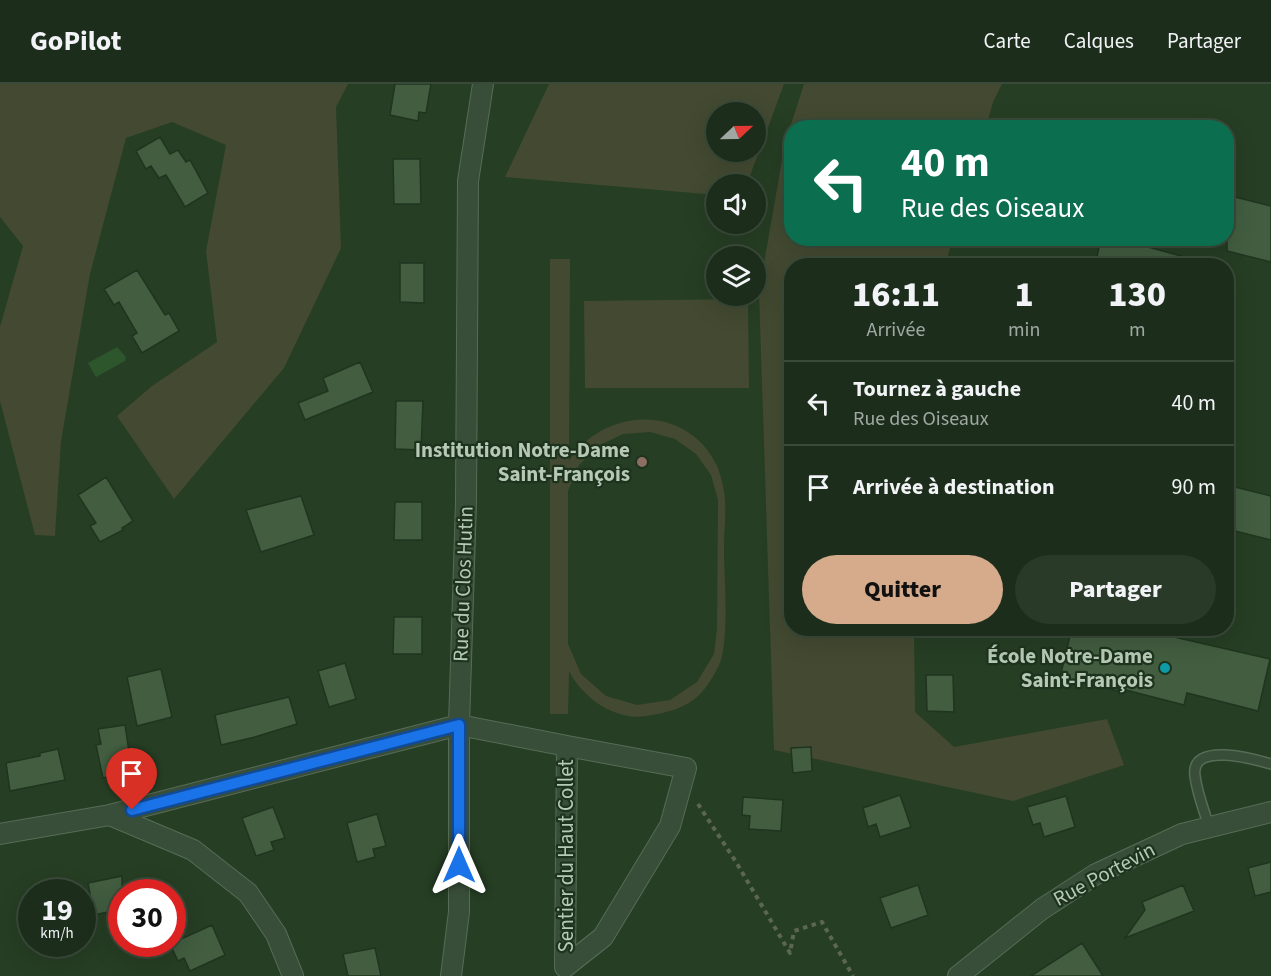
<!DOCTYPE html>
<html lang="fr">
<meta charset="utf-8">
<style>
body{margin:0;font-family:"Source Sans 3",sans-serif;background:#293a28;color:#f1f3f6;height:100vh;display:flex;flex-direction:column;font-size:22px;white-space:nowrap}
*{box-sizing:border-box;margin:0}
p{font-size:20px;color:#a0a8a3}
.icon{flex:none;width:33px;height:33px;fill:none;stroke:currentColor;stroke-width:2;stroke-linecap:round;stroke-linejoin:round}
.map{position:relative;flex:1;overflow:hidden}
.panel{position:absolute;left:784px;top:174px;width:450px;height:378px;display:flex;flex-direction:column;background:#1c2e1b;border-radius:24px;box-shadow:0 6px 24px #0002,0 0 0 2px #3a4a3a}
.panel>*{flex:none}
.banner{position:absolute;left:784px;top:36px;width:450px;height:126px;border-radius:24px;box-shadow:0 6px 24px #0002,0 0 0 2px #3a4a3a;background:#0b6e4f;color:#fff;overflow:hidden}
.needle{width:39px;rotate:68deg}
.tools{position:absolute;left:706px;top:18px;display:grid;gap:12px}
.tools a{display:grid;place-items:center;width:60px;height:60px;border-radius:50%;background:#1c2e1b;box-shadow:0 6px 24px #0002,0 0 0 2px #3a4a3a;font-size:30px}
.speed{position:absolute;left:18px;top:795px;display:flex;gap:12px;font-size:30px;font-weight:700;text-align:center}
.speed>*{display:grid;place-content:center;width:78px;height:78px;border-radius:50%;background:#1c2e1b;box-shadow:0 6px 24px #0002,0 0 0 2px #3a4a3a;line-height:1}
.speed small{font-size:15px;font-weight:400}
.speed .limit{border:9px solid #d22;background:#fff;color:#111}
.pin{position:absolute;display:grid;place-items:center;width:51px;height:51px;color:#fff;margin:-62px -26px;border-radius:50% 50% 50% 0;rotate:-45deg;box-shadow:0 0 6px #0007}
.pin .icon{rotate:45deg}
.me{position:absolute;width:66px;margin:-33px;rotate:0deg;stroke-linejoin:round;filter:drop-shadow(0 0 4px #0008)}
.turn{display:flex;align-items:center;gap:21px;height:126px;padding:0 18px;font-size:27px}
.turn .icon{width:78px;height:78px;stroke-width:2.5}
.turn b{display:block;font-size:42px;line-height:51px}
.eta{display:flex;justify-content:space-evenly;align-items:center;height:102px;text-align:center}
.eta b{font-size:36px;font-weight:800;line-height:42px}
.action{display:flex;gap:12px;margin-top:auto;padding:12px 18px}
.action a{flex:1;height:69px;border-radius:36px;background:#d6ab8b;color:#111;font-size:24px;font-weight:800;line-height:69px;text-align:center}
.action a+a{background:#293a28;color:#f1f3f6}
ul{padding:0;list-style:none}
li{display:flex;align-items:center;gap:18px;height:84px;padding:0 18px;border-top:2px solid #3a4a3a}
li div{flex:1}
li b{display:block;font-size:22px}
li em{font-style:normal}
header{display:flex;align-items:center;gap:36px;box-sizing:border-box;height:84px;padding:0 30px;background:#1c2e1b;border-bottom:2px solid #3a4a3a}
header strong{font-size:28px}
nav{display:flex;gap:33px;margin-inline-start:auto;font-size:21px}
.map>svg:first-child{display:block}
</style>
<header>
<strong>GoPilot</strong>
<nav><a>Carte</a><a>Calques</a><a>Partager</a></nav>
</header>
<div class="map">
<svg width="1271" height="892" viewBox="0 0 1271 892">
<rect width="100%" height="100%" fill="#263e24"/>
<!-- green -->
<path fill="#434a31" fill-rule="evenodd" d="M 0,0 L 348,0 L 336,23 L 341,164 L 284,284 L 174,415 L 117,332 L 152,302 L 217,258 L 206,167 L 226,61 L 172,38 L 126,54 L 90,190 L 61,357 L 55,452 L 35,451 L 0,317 L 0,243 L 23,162 L 0,133 Z
M 549,0 L 784,0 L 747,100 L 717,100 L 717,111 L 505,93 ZM 717,28 L 756,28 L 756,68 L 717,68 Z
M 804,0 L 1002,0 L 993,18 L 986,43 L 792,44 L 792,154 L 953,155 L 945,181 L 792,182 L 792,544 L 914,545 L 915,628 L 954,663 L 1107,635 L 1124,681 L 1013,717 L 774,666 L 759,208 L 785,59 Z
M 550,175 L 570,175 L 569,377 C 604,323 687,319 717,382 C 720,389 723,400 724,408 C 727,425 724,445 724,463 C 724,495 729,546 721,576 C 718,585 709,600 702,608 C 688,624 666,629 646,632 C 614,637 582,613 569,587 L 568,630 L 550,630 ZM 650,348 L 675,355 L 696,370 L 711,391 L 718,416 L 717,545 L 714,570 L 697,598 L 670,616 L 637,621 L 606,612 L 581,590 L 568,560 L 568,407 L 579,381 L 598,362 L 623,350 Z
M 748,215 L 749,304 L 585,304 L 584,217 Z"/>
<!-- water -->
<path fill="#2e562c" d="M 117,263 L 126,273 L 125,277 L 96,293 L 88,279 Z"/>
<!-- building -->
<path fill="#425d40" stroke="#20351f" stroke-width="1.5" d="M 395,0 L 431,0 L 426,29 L 419,28 L 418,37 L 390,31 Z
M 160,53 L 170,70 L 178,66 L 186,78 L 190,76 L 208,109 L 185,123 L 166,91 L 159,94 L 151,82 L 146,85 L 136,67 Z
M 393,75 L 420,75 L 421,120 L 394,120 Z
M 1227,111 L 1271,122 L 1271,178 L 1227,167 Z
M 1101,154 L 1115,154 L 1192,175 L 1192,182 L 1095,182 Z
M 400,179 L 424,179 L 424,219 L 400,218 Z
M 137,186 L 165,231 L 169,229 L 179,247 L 142,269 L 132,252 L 137,249 L 119,218 L 114,221 L 104,205 Z
M 360,278 L 373,308 L 305,336 L 298,319 L 328,307 L 323,294 Z
M 396,317 L 423,317 L 421,366 L 395,365 Z
M 106,393 L 133,437 L 122,444 L 123,446 L 100,458 L 90,442 L 96,439 L 78,411 Z
M 1227,401 L 1271,412 L 1271,456 L 1227,445 Z
M 301,412 L 314,451 L 261,468 L 246,426 Z
M 395,418 L 422,418 L 422,456 L 394,456 Z
M 394,533 L 422,533 L 422,570 L 393,570 Z
M 1072,544 L 1135,544 L 1270,575 L 1258,627 L 1187,609 L 1184,621 L 1118,604 L 1118,607 L 1060,593 Z
M 345,579 L 356,615 L 329,623 L 318,587 Z
M 161,585 L 172,633 L 137,642 L 127,593 Z
M 926,591 L 953,591 L 954,628 L 927,627 Z
M 289,613 L 297,640 L 255,653 L 221,661 L 215,631 Z
M 125,641 L 132,687 L 103,694 L 96,661 L 101,660 L 98,645 Z
M 811,663 L 812,687 L 793,689 L 791,664 Z
M 58,665 L 65,696 L 10,707 L 6,679 L 40,672 L 40,669 Z
M 900,711 L 911,743 L 880,753 L 876,740 L 868,743 L 863,724 Z
M 1066,712 L 1075,743 L 1044,753 L 1040,739 L 1033,741 L 1027,723 Z
M 743,713 L 783,716 L 781,747 L 749,745 L 750,732 L 742,731 Z
M 273,723 L 285,754 L 271,758 L 274,766 L 256,772 L 242,734 Z
M 377,730 L 386,762 L 373,765 L 375,773 L 357,778 L 347,739 Z
M 1271,778 L 1271,808 L 1255,812 L 1248,784 Z
M 122,792 L 122,825 L 94,831 L 88,799 Z
M 918,801 L 928,831 L 891,844 L 880,814 Z
M 1183,801 L 1194,827 L 1125,854 L 1145,826 L 1142,818 Z
M 212,841 L 225,871 L 190,887 L 184,874 L 178,877 L 170,860 Z
M 1082,859 L 1103,892 L 1031,892 Z
M 375,864 L 381,892 L 348,892 L 343,870 Z"/>
<g fill="none" stroke-linecap="round" stroke-linejoin="round">
<defs>
<path id="lane" d="M 1209,743 C 1204,726 1197,709 1195,692 C 1190,657 1254,675 1271,680"/>
<path id="street" d="M 110,731 L 459,641 L 567,662 L 565,883
M 0,750 L 110,731 L 193,766 L 248,809 L 276,850 L 293,892
M 565,883 L 603,853 L 670,742 L 686,684 L 567,662
M 451,892 L 459,828 L 459,641 L 466,418 L 468,97 L 483,0
M 958,892 L 1042,825 L 1096,790 L 1182,750 L 1271,728"/>
</defs>
<!-- lane casing -->
<use href="#lane" stroke="#576c56" stroke-width="12"/>
<!-- street casing -->
<use href="#street" stroke="#576c56" stroke-width="22"/>
<!-- path -->
<path stroke="#5c674f" stroke-width="4" stroke-dasharray="4.5 4.5" stroke-linecap="butt" d="M 698,720 L 736,778 L 790,869 L 794,847 L 822,838 L 853,892"/>
<!-- lane -->
<use href="#lane" stroke="#394e38" stroke-width="9"/>
<!-- street -->
<use href="#street" stroke="#394e38" stroke-width="20"/>
</g>
<g fill="none" stroke-linecap="round" stroke-linejoin="round">
<defs>
<path id="route" d="M 132,726 L 459,641 L 459,781"/>
</defs>
<!-- route casing -->
<use href="#route" stroke="#114b97" stroke-width="15"/>
<!-- route -->
<use href="#route" stroke="#1a73e8" stroke-width="10"/>
</g>
<!-- markers -->
<circle fill="#8d6e63" stroke="#1e331d" stroke-width="2" cx="642" cy="378" r="6"/>
<circle fill="#0f9aa8" stroke="#1e331d" stroke-width="2" cx="1165" cy="584" r="6"/>
<g text-anchor="middle" dominant-baseline="central" stroke-width="4.5" stroke-linejoin="round" paint-order="stroke">
<!-- poi labels -->
<g font-size="21" font-weight="bold" fill="#b5c9b4" stroke="#1e331d" text-anchor="end">
<text x="630" y="366">Institution Notre‐Dame<tspan x="630" dy="24">Saint‐François</tspan></text>
<text x="1153" y="572">École Notre-Dame<tspan x="1153" dy="24">Saint-François</tspan></text>
</g>
<!-- street labels -->
<g font-size="21" fill="#b5c9b4" stroke="#1e331d">
<text transform="translate(463 500) rotate(-88)">Rue du Clos Hutin</text>
<text transform="translate(566 772) rotate(-90)">Sentier du Haut Collet</text>
<text transform="translate(1104 790) rotate(-28)">Rue Portevin</text>
</g>
</g>
</svg>
<div class="tools">
<a><svg class="needle" viewBox="-14 -14 28 28"><path d="M0-13l5 13h-10z" fill="#e53935"/><path d="M0 13l5-13h-10z" fill="#a0a8a3"/></svg></a>
<a><svg class="icon" aria-label="sound" viewBox="0 0 24 24"><path d="M4 9h4l5-4v14l-5-4H4zM17 9q2 3 0 6"/></svg></a>
<a><svg class="icon" aria-label="layers" viewBox="0 0 24 24"><path d="M12 4l9 5-9 5-9-5zM3 14l9 5 9-5"/></svg></a>
</div>
<div class="speed"><div>19<small>km/h</small></div><div class="limit">30</div></div>
<div class="pin" style="left:132px;top:726px;background:#d93025"><svg class="icon" aria-label="arrive" viewBox="0 0 24 24"><path d="M6 21V4h12l-3 4 3 4H6"/></svg></div>
<svg class="me" style="left:459px;top:781px" viewBox="-20 -20 40 40"><path d="M0-17L14 15 0 8-14 15z" fill="#1a73e8" stroke="#fff" stroke-width="4"/></svg>
<div class="banner">
<div class="turn"><svg class="icon" aria-label="left" viewBox="0 0 24 24"><path d="M17 20v-9H6M10 6l-5 5 5 5"/></svg><div><b>40 m</b>Rue des Oiseaux</div></div>
</div>
<section class="panel">
<div class="eta">
<div><b>16:11</b><p>Arrivée</p></div>
<div><b>1</b><p>min</p></div>
<div><b>130</b><p>m</p></div>
</div>
<ul>
<li><svg class="icon" aria-label="left" viewBox="0 0 24 24"><path d="M17 20v-9H6M10 6l-5 5 5 5"/></svg><div><b>Tournez à gauche</b><p>Rue des Oiseaux</p></div><em>40 m</em></li>
<li><svg class="icon" aria-label="arrive" viewBox="0 0 24 24"><path d="M6 21V4h12l-3 4 3 4H6"/></svg><div><b>Arrivée à destination</b></div><em>90 m</em></li>
</ul>
<div class="action"><a>Quitter</a><a>Partager</a></div>
</section>
</div>
